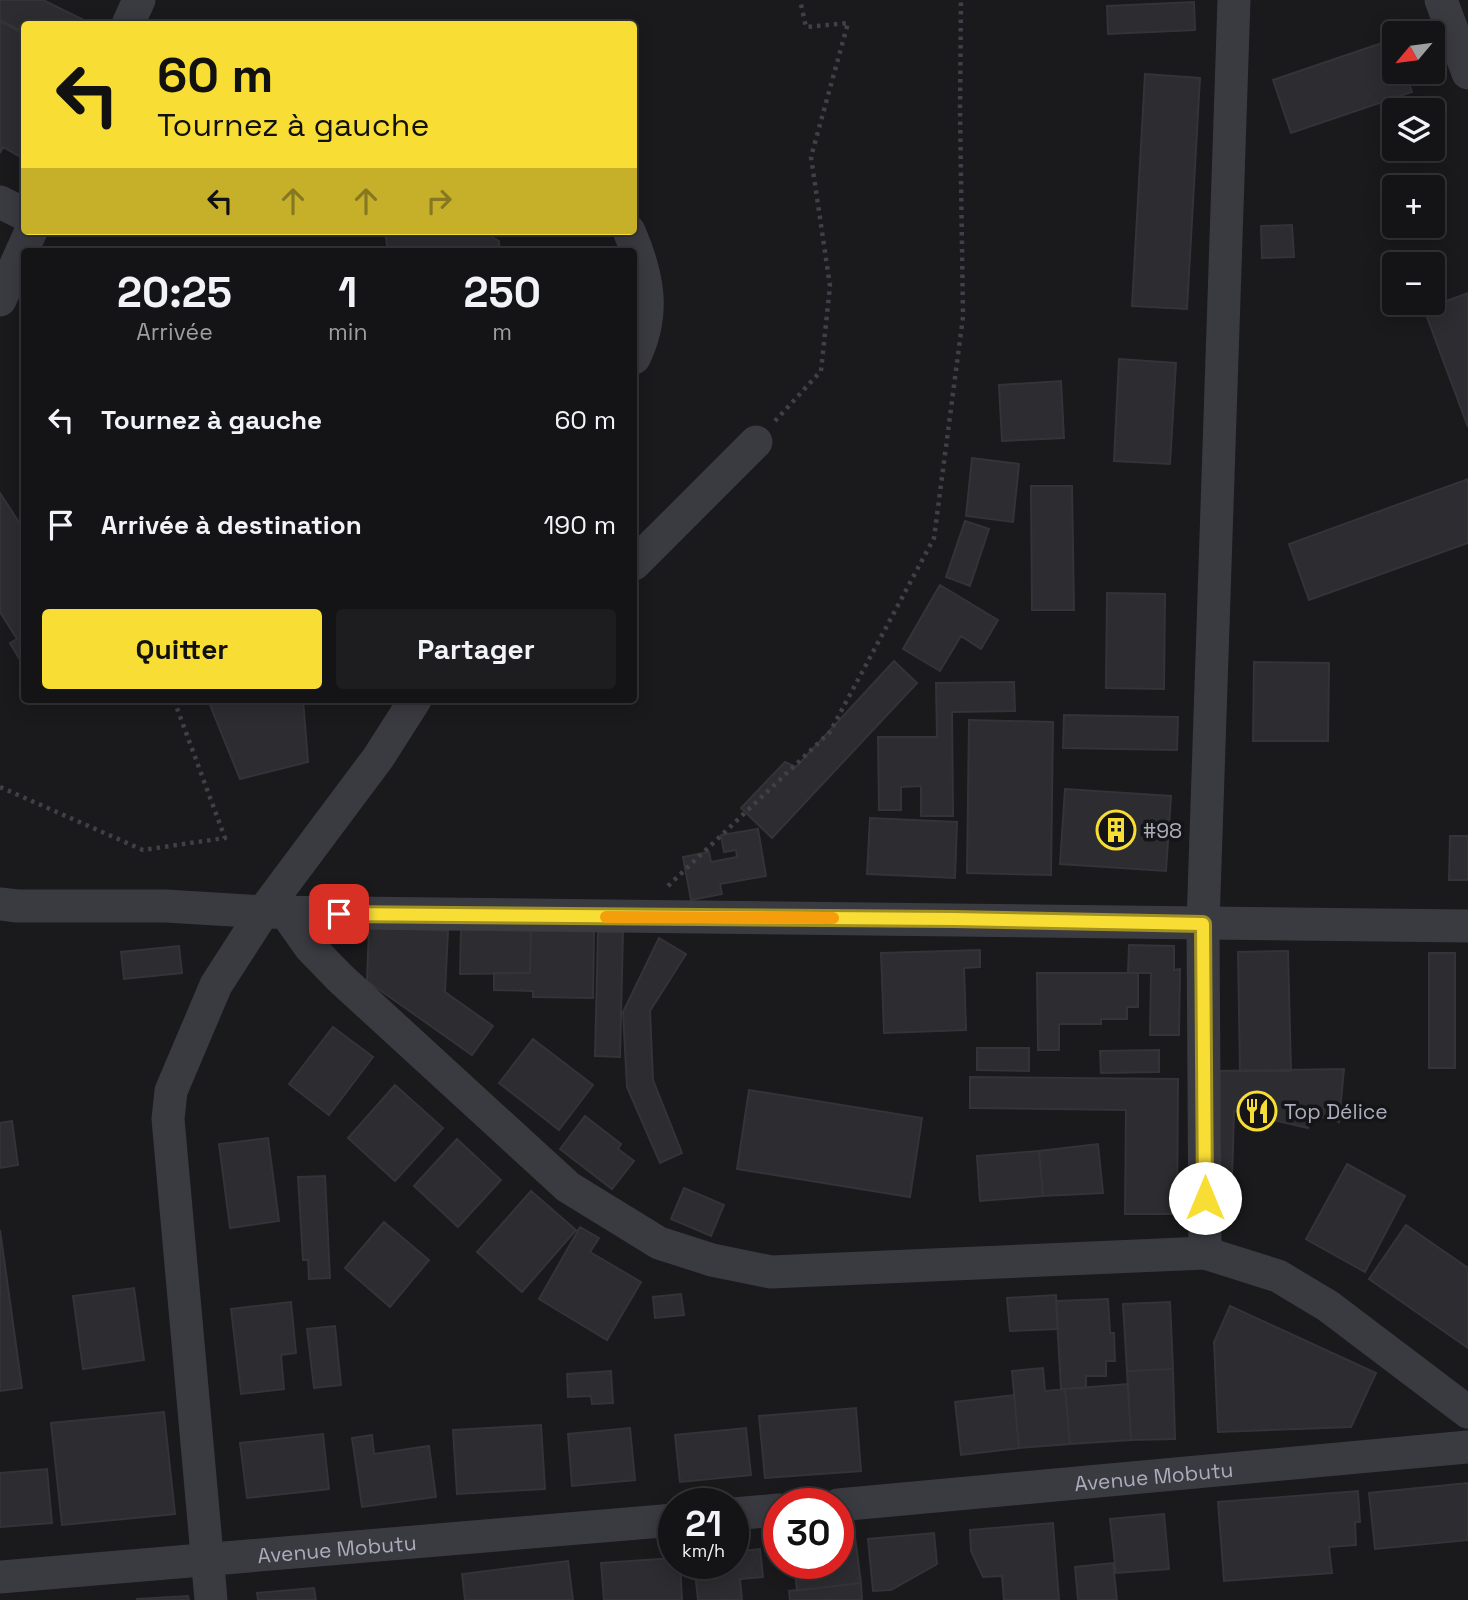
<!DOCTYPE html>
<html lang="fr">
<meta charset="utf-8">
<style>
body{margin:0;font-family:"Space Grotesk",sans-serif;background:#1d1c1e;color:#f1f3f6;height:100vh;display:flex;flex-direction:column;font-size:26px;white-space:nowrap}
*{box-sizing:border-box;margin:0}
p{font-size:23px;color:#9d9ea0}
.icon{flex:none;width:38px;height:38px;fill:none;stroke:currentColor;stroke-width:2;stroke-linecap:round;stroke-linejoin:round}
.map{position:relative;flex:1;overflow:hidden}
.sheet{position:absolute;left:21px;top:248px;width:616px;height:455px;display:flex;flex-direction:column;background:#141315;border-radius:7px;box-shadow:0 4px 18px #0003,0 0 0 2px #333234}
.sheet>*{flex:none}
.top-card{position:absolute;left:21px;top:21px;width:616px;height:214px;border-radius:7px;box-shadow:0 4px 18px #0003,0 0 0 2px #333234;background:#f8dd35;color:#111;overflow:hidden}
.needle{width:46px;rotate:241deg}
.tools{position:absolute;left:1382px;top:21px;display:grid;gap:14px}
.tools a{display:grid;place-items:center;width:63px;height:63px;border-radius:7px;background:#141315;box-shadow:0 4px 18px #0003,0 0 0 2px #333234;font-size:35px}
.speed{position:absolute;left:658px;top:1488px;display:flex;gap:14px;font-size:35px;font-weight:700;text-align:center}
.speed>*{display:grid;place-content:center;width:91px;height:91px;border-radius:50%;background:#141315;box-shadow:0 4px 18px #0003,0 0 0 2px #333234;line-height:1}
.speed small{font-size:18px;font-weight:400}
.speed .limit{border:10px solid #d22;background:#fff;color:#111}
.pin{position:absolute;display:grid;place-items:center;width:60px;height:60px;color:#fff;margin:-30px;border-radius:14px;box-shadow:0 4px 10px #0006}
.me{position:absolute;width:77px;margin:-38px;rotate:0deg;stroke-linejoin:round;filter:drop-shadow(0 0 5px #0008)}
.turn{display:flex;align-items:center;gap:24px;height:147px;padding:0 21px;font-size:32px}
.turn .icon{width:91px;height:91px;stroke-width:2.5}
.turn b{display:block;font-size:49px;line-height:60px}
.lanes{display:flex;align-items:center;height:66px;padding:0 21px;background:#0003;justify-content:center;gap:35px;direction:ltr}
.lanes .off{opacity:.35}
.eta{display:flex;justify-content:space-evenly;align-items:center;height:119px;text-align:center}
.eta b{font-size:42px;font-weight:800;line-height:49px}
.button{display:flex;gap:14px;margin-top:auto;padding:14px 21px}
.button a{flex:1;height:80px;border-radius:7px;background:#f8dd35;color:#111;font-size:28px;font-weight:800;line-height:80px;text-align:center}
.button a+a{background:#1d1c1e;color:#f1f3f6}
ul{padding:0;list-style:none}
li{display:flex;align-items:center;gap:21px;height:105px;padding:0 21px}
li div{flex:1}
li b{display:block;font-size:26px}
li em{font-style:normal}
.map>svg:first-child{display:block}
</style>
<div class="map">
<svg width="1468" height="1600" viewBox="0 0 1468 1600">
<rect width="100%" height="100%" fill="#1a191c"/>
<!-- building -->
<path fill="#2d2c30" stroke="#343338" stroke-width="2" d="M 0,0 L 43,0 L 88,22 L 86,24 L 24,24 L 24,32 L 0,20 Z
M 1194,2 L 1195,30 L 1108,34 L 1107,6 Z
M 0,21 L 24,34 L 24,145 L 19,156 L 3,147 L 0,153 Z
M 1394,39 L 1395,72 L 1405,72 L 1412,92 L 1291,133 L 1273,80 Z
M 1145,74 L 1200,78 L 1187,309 L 1132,306 Z
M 1292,225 L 1294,257 L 1262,258 L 1261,226 Z
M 385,231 L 460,231 L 461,235 L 482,231 L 499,241 L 500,252 L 388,252 Z
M 1468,293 L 1468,427 L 1424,309 Z
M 1119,359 L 1176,363 L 1170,464 L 1114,461 Z
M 1061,381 L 1064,438 L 1002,441 L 999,385 Z
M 972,458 L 1019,464 L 1013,522 L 966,516 Z
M 1468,479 L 1468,543 L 1309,600 L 1289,544 Z
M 1031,486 L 1072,486 L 1074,610 L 1032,610 Z
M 0,493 L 24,530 L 23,665 L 10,643 L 17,639 L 0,612 Z
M 965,521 L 989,529 L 970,586 L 946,577 Z
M 940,585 L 998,620 L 981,649 L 961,636 L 940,671 L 903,649 Z
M 1107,593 L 1165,594 L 1164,689 L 1106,688 Z
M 894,661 L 917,683 L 772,838 L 741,808 L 785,762 L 796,767 Z
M 1254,662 L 1329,663 L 1328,741 L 1253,741 Z
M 1014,682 L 1015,711 L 952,712 L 953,816 L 921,816 L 921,786 L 901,787 L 901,810 L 879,810 L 878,737 L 937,737 L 936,683 Z
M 208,700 L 303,700 L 308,762 L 240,779 Z
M 1064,715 L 1178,717 L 1177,750 L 1063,748 Z
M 969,720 L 1053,722 L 1051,875 L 967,873 Z
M 1065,789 L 1171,796 L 1166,871 L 1060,864 Z
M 870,818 L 957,822 L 955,878 L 867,874 Z
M 758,829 L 766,876 L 720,884 L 722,894 L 691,900 L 683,857 L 709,852 L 711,862 L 737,857 L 736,850 L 724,852 L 721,835 Z
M 1450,836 L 1468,836 L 1468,880 L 1449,880 Z
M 369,927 L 448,931 L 445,992 L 493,1026 L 472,1055 L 367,981 Z
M 461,929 L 531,929 L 530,973 L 460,974 Z
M 531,929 L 594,930 L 593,998 L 533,997 L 533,991 L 494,990 L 494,973 L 530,973 Z
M 598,932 L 623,932 L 620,1057 L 595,1056 Z
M 659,938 L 686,954 L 650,1011 L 653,1080 L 682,1153 L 660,1163 L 627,1087 L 623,1012 Z
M 1129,945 L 1174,946 L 1174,970 L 1180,969 L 1179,1035 L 1150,1035 L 1151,973 L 1128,973 Z
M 179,946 L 182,973 L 124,979 L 121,952 Z
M 980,950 L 980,967 L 964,968 L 966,1030 L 884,1033 L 881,953 Z
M 1288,951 L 1291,1071 L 1240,1071 L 1238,952 Z
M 1429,953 L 1455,953 L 1455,1068 L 1429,1068 Z
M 1037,973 L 1138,973 L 1138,1007 L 1127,1007 L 1127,1019 L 1101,1019 L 1101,1024 L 1059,1024 L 1059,1050 L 1038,1050 Z
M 333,1027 L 373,1057 L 329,1115 L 289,1084 Z
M 533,1039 L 593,1085 L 559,1130 L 499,1083 Z
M 977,1048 L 1029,1048 L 1029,1071 L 977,1070 Z
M 1159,1050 L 1159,1072 L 1101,1073 L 1100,1051 Z
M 1344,1069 L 1339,1122 L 1311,1114 L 1308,1128 L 1234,1111 L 1231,1213 L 1213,1212 L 1215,1071 Z
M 970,1077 L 1178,1079 L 1177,1214 L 1125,1214 L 1126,1110 L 970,1108 Z
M 395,1085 L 443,1128 L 395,1181 L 348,1138 Z
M 749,1090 L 922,1118 L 910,1197 L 737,1169 Z
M 585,1116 L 621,1144 L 618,1149 L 634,1161 L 612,1189 L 560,1149 Z
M 12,1121 L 18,1165 L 0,1168 L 0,1123 Z
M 268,1138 L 279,1221 L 230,1228 L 219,1144 Z
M 457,1139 L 501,1180 L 458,1227 L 414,1186 Z
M 1098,1144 L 1103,1193 L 1043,1196 L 1039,1151 Z
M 1039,1151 L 1043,1196 L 980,1201 L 977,1156 Z
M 1347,1164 L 1405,1196 L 1365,1272 L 1306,1239 Z
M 325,1176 L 330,1278 L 309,1279 L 308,1260 L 303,1260 L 298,1177 Z
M 684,1188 L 724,1205 L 711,1236 L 671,1219 Z
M 531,1191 L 576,1230 L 522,1292 L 477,1252 Z
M 384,1222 L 429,1260 L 390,1307 L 345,1268 Z
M 1406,1225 L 1468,1268 L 1468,1348 L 1369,1279 Z
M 580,1227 L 599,1238 L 590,1252 L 641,1282 L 607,1340 L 539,1299 Z
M 0,1230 L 22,1388 L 0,1391 Z
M 134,1288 L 144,1360 L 83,1369 L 73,1296 Z
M 681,1294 L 684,1315 L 655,1318 L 653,1297 Z
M 1056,1295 L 1058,1329 L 1010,1331 L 1007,1298 Z
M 1108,1299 L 1110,1333 L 1114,1333 L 1115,1361 L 1106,1361 L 1106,1376 L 1086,1376 L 1086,1388 L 1061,1389 L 1056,1301 Z
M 291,1302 L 296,1353 L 281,1355 L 284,1389 L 241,1394 L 231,1309 Z
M 1170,1302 L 1173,1369 L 1127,1371 L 1123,1304 Z
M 1230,1306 L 1376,1373 L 1351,1427 L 1218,1432 L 1214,1342 Z
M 335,1326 L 341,1385 L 314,1388 L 307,1329 Z
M 1043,1368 L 1045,1391 L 1065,1389 L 1070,1444 L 1019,1448 L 1012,1371 Z
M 1173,1369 L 1175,1439 L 1131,1440 L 1127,1371 Z
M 611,1371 L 613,1403 L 592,1404 L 591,1396 L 568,1397 L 567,1374 Z
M 1128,1384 L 1131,1440 L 1070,1444 L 1065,1389 Z
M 1014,1395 L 1019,1448 L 961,1455 L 955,1402 Z
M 856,1408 L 861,1471 L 765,1478 L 759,1416 Z
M 164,1412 L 175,1514 L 62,1525 L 51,1423 Z
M 541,1425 L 545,1489 L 457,1494 L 453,1430 Z
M 630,1428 L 635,1480 L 572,1486 L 568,1434 Z
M 746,1428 L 751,1475 L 680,1482 L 675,1435 Z
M 323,1434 L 329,1489 L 247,1498 L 240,1443 Z
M 372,1435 L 374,1454 L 429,1446 L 436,1497 L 362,1507 L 352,1438 Z
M 47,1469 L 52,1523 L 0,1527 L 0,1473 Z
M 1468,1483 L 1468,1540 L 1375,1549 L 1369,1493 Z
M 1358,1491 L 1360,1522 L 1355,1522 L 1356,1545 L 1329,1547 L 1332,1573 L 1224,1581 L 1218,1502 Z
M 1164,1514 L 1169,1569 L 1116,1573 L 1110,1519 Z
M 1053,1523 L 1059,1600 L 1004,1600 L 1002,1576 L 983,1577 L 971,1551 L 970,1530 Z
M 934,1533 L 937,1564 L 891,1590 L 873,1591 L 868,1539 Z
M 855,1537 L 861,1583 L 797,1591 L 794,1563 L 838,1563 L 838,1539 Z
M 760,1549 L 763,1577 L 740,1579 L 742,1600 L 698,1600 L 694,1563 L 733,1563 L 733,1552 Z
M 674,1558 L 674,1563 L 680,1563 L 682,1600 L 604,1600 L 601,1563 Z
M 568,1561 L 573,1600 L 465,1600 L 462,1574 Z
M 1113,1563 L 1117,1600 L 1078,1600 L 1075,1567 Z
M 861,1583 L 862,1600 L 790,1600 L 789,1591 Z
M 314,1588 L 316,1600 L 258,1600 L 257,1593 Z
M 188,1596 L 189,1600 L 137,1600 L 137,1599 Z"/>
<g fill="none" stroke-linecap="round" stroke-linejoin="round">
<!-- path -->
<path stroke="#404148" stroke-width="4.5" stroke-dasharray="3.5 5" stroke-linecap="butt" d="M 775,421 L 821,371 L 830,286 L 811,157 L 848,23 L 806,27 L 800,0
M 0,787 L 143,850 L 225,838 L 174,700
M 668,886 L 830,732 L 934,538 L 963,317 L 960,110 L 961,0"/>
<!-- street -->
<g stroke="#3a3a41" stroke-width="33">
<path d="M 1441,0 L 1468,73"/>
<path d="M 128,24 L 139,0"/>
<path d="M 0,202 L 24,214"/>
<path d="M 629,231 C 648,275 656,314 634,358"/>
<path d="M 0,300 L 31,231"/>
<path d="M 634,564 L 756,442"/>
<path d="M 0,904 L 17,906 L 166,906 L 263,912 L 378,758 L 415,700"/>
<path d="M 286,913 L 310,947 L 340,978 L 568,1187 L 659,1243 L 712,1260 L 771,1272 L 1205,1253 L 1278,1276 L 1328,1306 L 1468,1412"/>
<path d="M 1205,1253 L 1203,924 L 1234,0"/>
<path id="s1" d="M 838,1505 L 1468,1447"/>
<path d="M 733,1514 L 779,1510"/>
<path id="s2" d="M 0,1577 L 674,1520"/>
<path d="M 211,1600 L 168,1119 L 171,1091 L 216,985 L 263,912 L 1468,926"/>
</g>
</g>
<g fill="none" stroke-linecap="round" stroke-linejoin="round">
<defs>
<path id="route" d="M 339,914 L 953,919 L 1203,924 L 1205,1198"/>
</defs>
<!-- route casing -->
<use href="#route" stroke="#a19022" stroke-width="18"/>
<!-- route -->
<use href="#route" stroke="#f8dd35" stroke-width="12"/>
<!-- slow -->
<path stroke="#f59e0b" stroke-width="12" d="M 606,917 L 833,918"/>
</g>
<!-- icons -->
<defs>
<symbol id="building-ring" viewBox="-11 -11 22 22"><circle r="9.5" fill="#151417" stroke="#f8dd35" stroke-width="1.5"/><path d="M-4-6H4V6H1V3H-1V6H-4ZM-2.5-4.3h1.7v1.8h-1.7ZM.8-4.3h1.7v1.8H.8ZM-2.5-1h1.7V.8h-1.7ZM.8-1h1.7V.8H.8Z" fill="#f8dd35"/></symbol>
<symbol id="restaurant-ring" viewBox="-11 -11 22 22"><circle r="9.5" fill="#151417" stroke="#f8dd35" stroke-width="1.5"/><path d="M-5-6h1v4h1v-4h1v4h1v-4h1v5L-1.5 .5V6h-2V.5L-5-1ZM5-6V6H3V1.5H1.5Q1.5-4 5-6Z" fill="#f8dd35"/></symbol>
</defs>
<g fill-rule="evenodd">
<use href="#building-ring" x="1094" y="808" width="44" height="44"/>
<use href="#restaurant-ring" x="1235" y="1089" width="44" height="44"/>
</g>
<g text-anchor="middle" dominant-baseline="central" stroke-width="7" stroke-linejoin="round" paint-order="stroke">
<!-- poi labels -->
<g font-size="21" fill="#abadbc" stroke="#151417" text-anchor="start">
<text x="1143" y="830">#98</text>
<text x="1284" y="1111">Top Délice</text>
</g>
<!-- street labels -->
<g font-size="21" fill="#abadbc" stroke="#151417">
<text stroke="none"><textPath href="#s1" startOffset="317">Avenue Mobutu</textPath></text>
<text stroke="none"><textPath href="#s2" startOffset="338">Avenue Mobutu</textPath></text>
</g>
</g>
</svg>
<div class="tools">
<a><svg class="needle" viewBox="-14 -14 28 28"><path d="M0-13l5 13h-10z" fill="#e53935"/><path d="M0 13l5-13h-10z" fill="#9d9ea0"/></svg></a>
<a><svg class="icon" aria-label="layers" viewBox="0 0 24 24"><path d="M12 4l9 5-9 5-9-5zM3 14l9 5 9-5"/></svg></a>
<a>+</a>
<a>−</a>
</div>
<div class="speed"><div>21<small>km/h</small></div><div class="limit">30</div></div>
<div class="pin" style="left:339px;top:914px;background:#d93025"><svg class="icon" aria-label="arrive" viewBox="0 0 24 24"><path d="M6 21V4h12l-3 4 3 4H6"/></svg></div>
<svg class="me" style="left:1205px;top:1198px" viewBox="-20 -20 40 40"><circle r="19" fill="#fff"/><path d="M0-13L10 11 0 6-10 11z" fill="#f8dd35"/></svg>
<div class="top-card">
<div class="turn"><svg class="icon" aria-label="left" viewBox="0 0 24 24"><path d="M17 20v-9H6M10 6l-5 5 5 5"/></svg><div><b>60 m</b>Tournez à gauche</div></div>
<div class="lanes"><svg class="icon" aria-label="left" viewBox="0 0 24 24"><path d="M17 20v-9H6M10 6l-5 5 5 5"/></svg><svg class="icon off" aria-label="ahead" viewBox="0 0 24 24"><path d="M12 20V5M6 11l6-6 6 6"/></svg><svg class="icon off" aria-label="ahead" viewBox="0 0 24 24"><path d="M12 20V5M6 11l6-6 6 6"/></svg><svg class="icon off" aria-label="right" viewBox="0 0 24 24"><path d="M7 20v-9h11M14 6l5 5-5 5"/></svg></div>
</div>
<section class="sheet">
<div class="eta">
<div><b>20:25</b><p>Arrivée</p></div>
<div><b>1</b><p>min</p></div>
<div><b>250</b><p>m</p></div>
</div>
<ul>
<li><svg class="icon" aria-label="left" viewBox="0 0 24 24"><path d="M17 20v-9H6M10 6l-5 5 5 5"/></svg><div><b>Tournez à gauche</b></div><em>60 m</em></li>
<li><svg class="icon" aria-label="arrive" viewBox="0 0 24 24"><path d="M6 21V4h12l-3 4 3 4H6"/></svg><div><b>Arrivée à destination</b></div><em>190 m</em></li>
</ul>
<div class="button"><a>Quitter</a><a>Partager</a></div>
</section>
</div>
